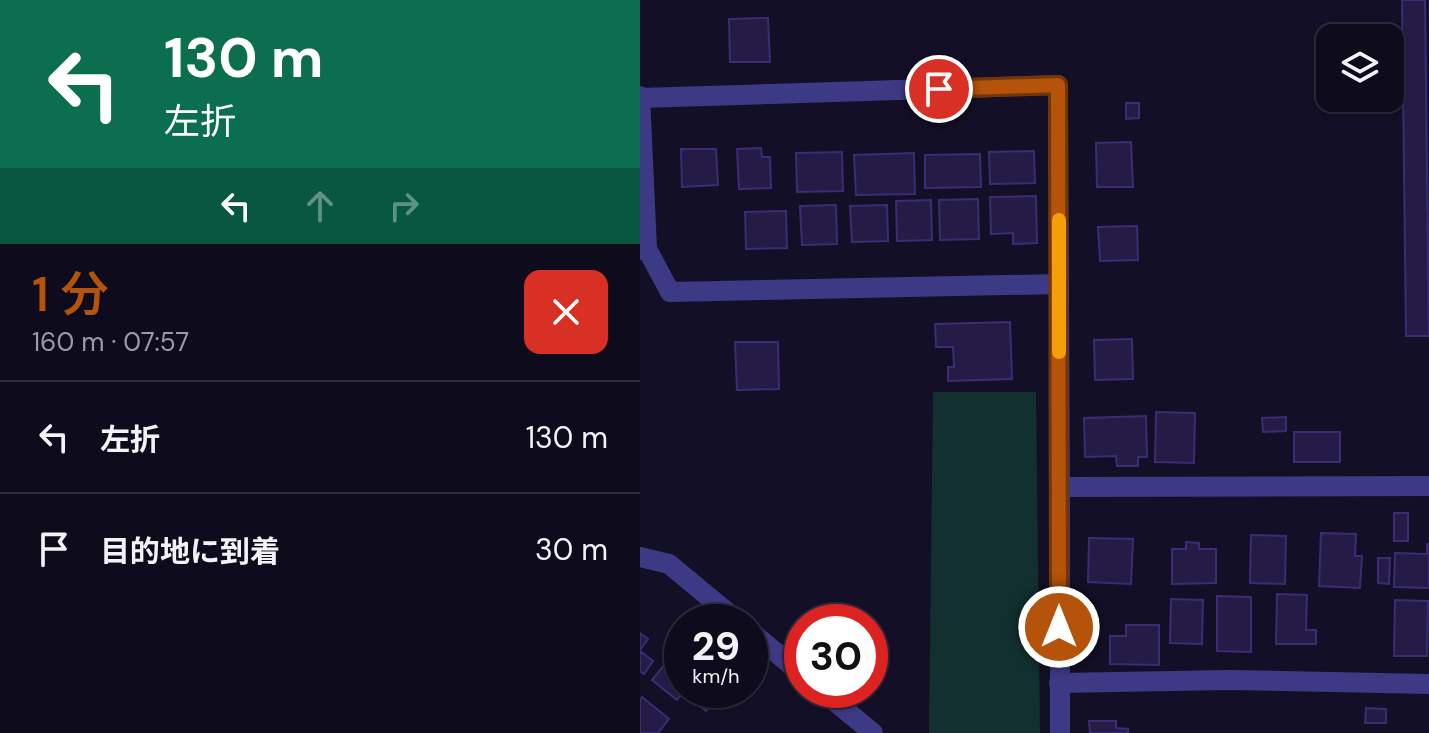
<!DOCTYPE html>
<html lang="ja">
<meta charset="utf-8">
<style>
body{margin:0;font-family:"DM Sans","Noto Sans JP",sans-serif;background:#171425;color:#f1f3f6;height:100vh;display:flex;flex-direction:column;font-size:30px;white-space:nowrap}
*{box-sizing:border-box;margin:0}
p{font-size:26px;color:#9b9ba3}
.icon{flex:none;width:44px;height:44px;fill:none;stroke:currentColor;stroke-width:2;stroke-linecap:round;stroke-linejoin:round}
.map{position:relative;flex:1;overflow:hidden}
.drawer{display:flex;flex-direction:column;background:#0e0b1c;width:640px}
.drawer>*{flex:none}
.top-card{background:#0b6e4f;color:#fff;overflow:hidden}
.fabs{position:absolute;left:676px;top:24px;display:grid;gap:16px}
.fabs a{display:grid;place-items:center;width:88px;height:88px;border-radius:16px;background:#0e0b1c;box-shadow:0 2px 6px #0004,0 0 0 2px #2e2b3b;font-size:40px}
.speed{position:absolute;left:24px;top:604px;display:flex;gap:16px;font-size:40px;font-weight:700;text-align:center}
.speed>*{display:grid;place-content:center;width:104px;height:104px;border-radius:50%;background:#0e0b1c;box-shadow:0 2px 6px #0004,0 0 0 2px #2e2b3b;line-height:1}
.speed small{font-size:20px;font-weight:400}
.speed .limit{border:12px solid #d22;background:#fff;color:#111}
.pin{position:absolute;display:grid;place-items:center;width:68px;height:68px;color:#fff;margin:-34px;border:4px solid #fff;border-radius:50%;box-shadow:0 2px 8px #0007}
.me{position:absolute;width:88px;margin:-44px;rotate:0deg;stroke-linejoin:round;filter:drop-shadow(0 0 6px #0008)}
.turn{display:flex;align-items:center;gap:28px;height:168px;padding:0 32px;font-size:36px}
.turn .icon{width:104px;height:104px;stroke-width:2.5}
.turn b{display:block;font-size:56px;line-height:68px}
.lanes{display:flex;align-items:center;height:76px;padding:0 32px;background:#0003;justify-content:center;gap:40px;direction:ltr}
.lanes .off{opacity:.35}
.round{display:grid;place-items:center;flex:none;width:84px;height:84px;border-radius:16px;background:#171425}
.summary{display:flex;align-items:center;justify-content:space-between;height:136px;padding:0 32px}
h1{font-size:48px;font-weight:600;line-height:60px;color:#b45309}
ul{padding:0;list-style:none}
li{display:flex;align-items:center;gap:24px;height:112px;padding:0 32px;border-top:2px solid #2e2b3b}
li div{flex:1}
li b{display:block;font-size:30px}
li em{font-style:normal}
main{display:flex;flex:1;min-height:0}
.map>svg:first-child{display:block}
</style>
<main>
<section class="drawer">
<div class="top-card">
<div class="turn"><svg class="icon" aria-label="left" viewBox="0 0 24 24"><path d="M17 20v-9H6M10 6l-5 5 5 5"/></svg><div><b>130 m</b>左折</div></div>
<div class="lanes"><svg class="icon" aria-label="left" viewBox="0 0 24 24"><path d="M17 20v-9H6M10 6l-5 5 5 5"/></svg><svg class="icon off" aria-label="ahead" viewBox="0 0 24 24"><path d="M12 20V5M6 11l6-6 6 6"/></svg><svg class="icon off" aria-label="right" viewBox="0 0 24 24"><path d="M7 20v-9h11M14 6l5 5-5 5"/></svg></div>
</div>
<div class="summary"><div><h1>1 分</h1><p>160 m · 07:57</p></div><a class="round" style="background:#d93025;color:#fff"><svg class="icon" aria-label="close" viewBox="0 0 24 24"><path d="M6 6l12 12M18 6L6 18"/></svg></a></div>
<ul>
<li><svg class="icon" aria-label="left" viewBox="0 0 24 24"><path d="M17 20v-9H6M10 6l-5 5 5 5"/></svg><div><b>左折</b></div><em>130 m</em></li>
<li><svg class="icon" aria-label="arrive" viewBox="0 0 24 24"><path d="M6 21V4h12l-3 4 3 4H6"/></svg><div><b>目的地に到着</b></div><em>30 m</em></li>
</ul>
</section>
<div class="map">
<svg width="789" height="733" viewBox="0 0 789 733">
<rect width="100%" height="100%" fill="#130f26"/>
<!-- green -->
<path fill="#12302f" d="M 293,392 L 396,392 L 400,733 L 289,733 Z"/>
<!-- building -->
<path fill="#241b47" stroke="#3b2d73" stroke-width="2" d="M 762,0 L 785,0 L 789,336 L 766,336 Z
M 128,18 L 130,62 L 90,62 L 89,19 Z
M 486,103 L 499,103 L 499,118 L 486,119 Z
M 491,142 L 493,187 L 457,187 L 456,143 Z
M 121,148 L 122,157 L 130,157 L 131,188 L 99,189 L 97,149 Z
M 41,149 L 76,149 L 78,185 L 42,187 Z
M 394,151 L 395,183 L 350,184 L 349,152 Z
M 202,152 L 203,191 L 157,192 L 156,153 Z
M 274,153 L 275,194 L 216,195 L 214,155 Z
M 340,154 L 341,187 L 285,188 L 285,155 Z
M 396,196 L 397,243 L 373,244 L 373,233 L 351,234 L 350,197 Z
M 338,199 L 339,239 L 300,240 L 299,200 Z
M 291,200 L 292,240 L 257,241 L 256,201 Z
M 196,205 L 197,244 L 162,245 L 160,206 Z
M 247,205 L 248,241 L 212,242 L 210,206 Z
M 146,211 L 147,248 L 106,249 L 105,212 Z
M 497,226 L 498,260 L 460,261 L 458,227 Z
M 370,322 L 372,379 L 308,381 L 308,367 L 314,367 L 313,347 L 296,347 L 295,324 Z
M 492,339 L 493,379 L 455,380 L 454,340 Z
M 95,342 L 138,342 L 139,389 L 97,390 Z
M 516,412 L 555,413 L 554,463 L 515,462 Z
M 506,416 L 507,457 L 498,457 L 498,466 L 477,466 L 476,456 L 445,457 L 444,418 Z
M 646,417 L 646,431 L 623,432 L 622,418 Z
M 654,432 L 700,432 L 700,462 L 654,462 Z
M 754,513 L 768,513 L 768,541 L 754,541 Z
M 681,533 L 716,534 L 715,556 L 722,556 L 720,588 L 679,586 Z
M 611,535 L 646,536 L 645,584 L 610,583 Z
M 449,538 L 493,539 L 491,584 L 448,582 Z
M 546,542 L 559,543 L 559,549 L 576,549 L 576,583 L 532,584 L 532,549 L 546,549 Z
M 787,544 L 789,544 L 789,588 L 754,587 L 755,553 L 787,554 Z
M 738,558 L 750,558 L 749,584 L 738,583 Z
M 637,594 L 667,595 L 666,630 L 676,630 L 676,644 L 636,644 Z
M 577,596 L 611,597 L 611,652 L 577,651 Z
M 531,599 L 563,600 L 562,644 L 530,643 Z
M 755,600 L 788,601 L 787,656 L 754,656 Z
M 486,625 L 519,625 L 519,665 L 470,664 L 470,636 L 486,636 Z
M 0,633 L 8,639 L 0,650 Z
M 0,651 L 13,661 L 4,674 L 0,671 Z
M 35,652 L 42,657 L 42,690 L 83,690 L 66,711 L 43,692 L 37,700 L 12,680 Z
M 2,697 L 29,719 L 18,733 L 0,733 L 0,700 Z
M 726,708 L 746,709 L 746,723 L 725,723 Z
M 449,721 L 476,721 L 476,728 L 488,729 L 488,733 L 450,733 Z"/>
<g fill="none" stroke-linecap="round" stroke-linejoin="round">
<!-- minor -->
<path stroke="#3d3a85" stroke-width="20" d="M 0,96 L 7,249 L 0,250
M 0,98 L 418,85 L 420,487
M 7,249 L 30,292 L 419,284
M 0,557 L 29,564 L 99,622
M 110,631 L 162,674
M 419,683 L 589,680 L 789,684
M 181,690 L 233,733
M 420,733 L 420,487 L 789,486"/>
</g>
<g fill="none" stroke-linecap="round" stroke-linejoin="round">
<defs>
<path id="route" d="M 299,89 L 418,85 L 419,627"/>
</defs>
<!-- route casing -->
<use href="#route" stroke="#753606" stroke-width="20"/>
<!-- route -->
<use href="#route" stroke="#b45309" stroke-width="14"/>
<!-- slow -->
<path stroke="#f59e0b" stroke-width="14" d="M 419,220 L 419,352"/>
</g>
</svg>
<div class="fabs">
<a><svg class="icon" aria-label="layers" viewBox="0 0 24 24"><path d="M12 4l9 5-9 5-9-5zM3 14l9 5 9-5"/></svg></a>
</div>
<div class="speed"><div>29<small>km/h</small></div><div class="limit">30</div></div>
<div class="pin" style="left:299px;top:89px;background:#d93025"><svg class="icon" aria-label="arrive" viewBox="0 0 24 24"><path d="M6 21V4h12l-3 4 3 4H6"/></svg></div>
<svg class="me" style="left:419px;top:627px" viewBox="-20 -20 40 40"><circle r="17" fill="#b45309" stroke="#fff" stroke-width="3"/><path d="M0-11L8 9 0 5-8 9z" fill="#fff"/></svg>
</div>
</main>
